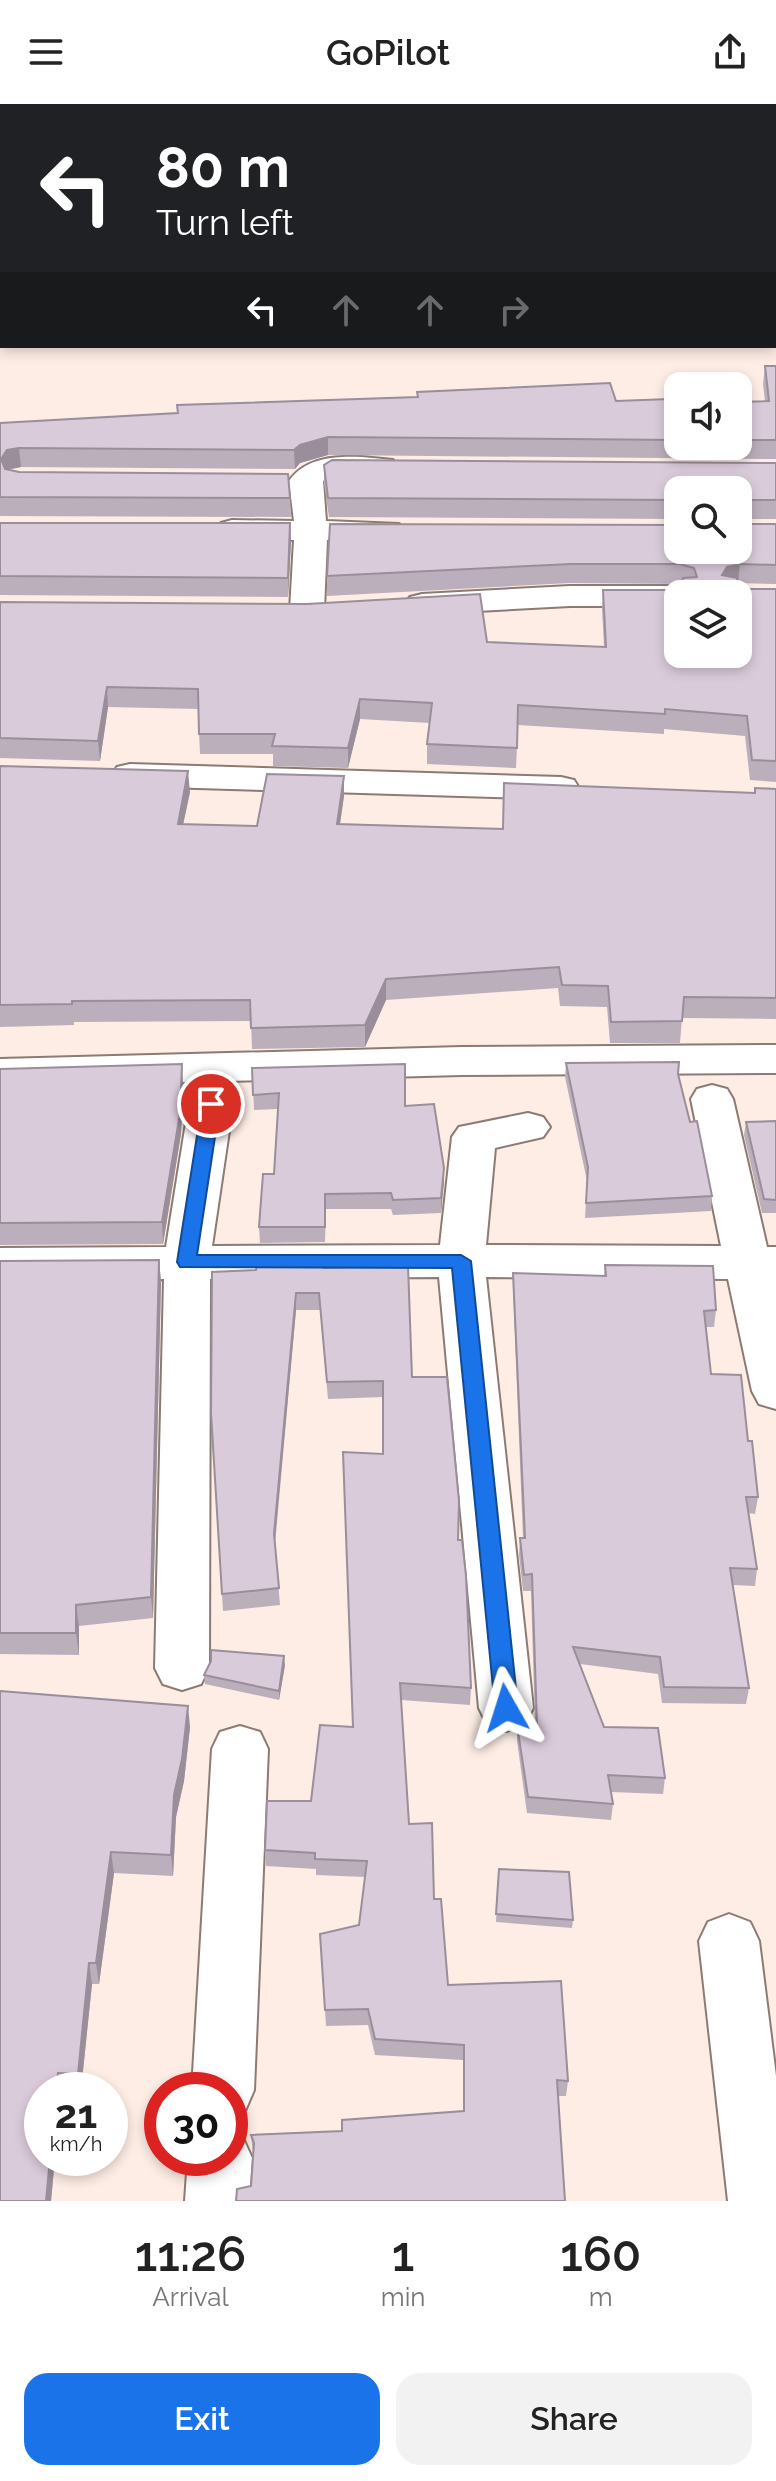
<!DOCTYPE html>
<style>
body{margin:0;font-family:Raleway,sans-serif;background:#f2f2f2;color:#222;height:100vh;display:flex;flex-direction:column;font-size:30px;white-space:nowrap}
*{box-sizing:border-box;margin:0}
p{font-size:26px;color:#767676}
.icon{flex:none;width:44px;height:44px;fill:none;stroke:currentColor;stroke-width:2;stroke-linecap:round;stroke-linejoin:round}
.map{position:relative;height:2097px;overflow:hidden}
.drawer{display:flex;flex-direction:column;background:#fff;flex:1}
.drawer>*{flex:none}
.guide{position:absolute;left:0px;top:0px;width:776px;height:244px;box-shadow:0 4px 12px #0003;background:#202124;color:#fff;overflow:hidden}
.tools{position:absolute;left:664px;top:268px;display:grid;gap:16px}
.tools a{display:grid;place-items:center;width:88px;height:88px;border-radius:16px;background:#fff;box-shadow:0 4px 12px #0003;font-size:40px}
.speed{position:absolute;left:24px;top:1968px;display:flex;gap:16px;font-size:40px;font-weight:700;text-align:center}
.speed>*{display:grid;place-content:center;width:104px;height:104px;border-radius:50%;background:#fff;box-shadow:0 4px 12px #0003;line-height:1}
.speed small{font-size:20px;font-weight:400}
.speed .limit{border:12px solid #d22;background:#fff;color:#111}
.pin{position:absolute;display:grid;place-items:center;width:68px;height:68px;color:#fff;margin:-34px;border:4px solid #fff;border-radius:50%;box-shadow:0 2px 8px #0007}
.me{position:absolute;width:88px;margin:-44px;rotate:354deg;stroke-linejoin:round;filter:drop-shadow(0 0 6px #0008)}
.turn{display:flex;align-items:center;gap:28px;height:168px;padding:0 24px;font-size:36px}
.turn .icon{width:104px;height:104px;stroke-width:2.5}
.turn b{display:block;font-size:56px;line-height:68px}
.lanes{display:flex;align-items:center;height:76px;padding:0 24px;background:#0003;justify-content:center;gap:40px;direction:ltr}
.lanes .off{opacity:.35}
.eta{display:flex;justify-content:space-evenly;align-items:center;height:136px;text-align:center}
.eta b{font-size:48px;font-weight:600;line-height:56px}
.cta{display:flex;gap:16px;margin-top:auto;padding:16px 24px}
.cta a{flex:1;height:92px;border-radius:24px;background:#1a73e8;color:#fff;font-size:32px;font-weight:600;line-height:92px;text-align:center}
.cta a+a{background:#f2f2f2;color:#222}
header{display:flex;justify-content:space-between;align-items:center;height:104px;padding:0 24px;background:#fff;font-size:36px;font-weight:600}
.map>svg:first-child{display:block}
</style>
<header><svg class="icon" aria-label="menu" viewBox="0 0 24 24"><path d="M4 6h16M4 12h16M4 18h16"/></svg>GoPilot<svg class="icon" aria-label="share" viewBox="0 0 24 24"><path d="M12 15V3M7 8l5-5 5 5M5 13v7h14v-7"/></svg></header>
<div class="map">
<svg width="776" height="2097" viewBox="0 0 776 2097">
<rect width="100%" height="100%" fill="#fdede5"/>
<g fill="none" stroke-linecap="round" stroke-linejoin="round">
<defs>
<path id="minor" d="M 774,8 L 776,8 L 776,22 L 774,22 Z
M 362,353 L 393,356 L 397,363 L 393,370 C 370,375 345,365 323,377 L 326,417 L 399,420 L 404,427 L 399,434 L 388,437 L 327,436 L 324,506 L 319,513 L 307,516 L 295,513 L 290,506 L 294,436 L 221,433 L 216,426 L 221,419 L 232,416 L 294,417 L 289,377 C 306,353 336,352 362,353 Z
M 570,482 L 678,482 L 690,485 L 693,490 L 678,490 L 678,502 L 570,502 L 422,510 L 410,507 L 405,500 L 410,493 L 422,490 Z
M 130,660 L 561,673 L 574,676 L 579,684 L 574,692 L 561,695 L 130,682 L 117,679 L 112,671 L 117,663 Z
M 776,941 L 776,969 L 462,971 L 0,983 L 0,955 L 462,943 Z
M 712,981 L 727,985 L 733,995 L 767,1143 L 776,1143 L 776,1305 L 759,1300 L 752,1287 L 728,1175 L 486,1173 L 533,1604 L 525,1620 L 506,1627 L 487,1620 L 479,1604 L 439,1173 L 210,1175 L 209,1564 L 201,1580 L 182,1586 L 163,1580 L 155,1564 L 164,1175 L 0,1176 L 0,1144 L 166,1143 L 189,1000 L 196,990 L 211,986 L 226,990 L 233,1000 L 212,1142 L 440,1141 L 452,1033 L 459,1023 L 528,1009 L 543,1013 L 550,1023 L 543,1033 L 495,1044 L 486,1141 L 721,1142 L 691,995 L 697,985 Z
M 240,1622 L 260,1628 L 268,1645 L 254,1986 L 245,2007 L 230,2013 L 230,1986 L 192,1986 L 212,1645 L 220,1628 Z
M 729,1810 L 750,1818 L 759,1837 L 776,1972 L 776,2097 L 728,2097 L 699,1837 L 708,1818 Z
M 230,2027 L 242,2032 L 252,2054 L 249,2097 L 185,2097 L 188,2054 L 230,2054 Z"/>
</defs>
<!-- minor casing -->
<use href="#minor" stroke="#8c7b72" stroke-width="4"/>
<!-- minor -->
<use href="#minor" fill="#fff" fill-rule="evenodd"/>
</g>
<!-- wall -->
<path fill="#bbafbb" d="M 0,0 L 774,2 L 2,2 L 2,57 L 0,57 Z
M 765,262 L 776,262 L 776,355 L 328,351 L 300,359 L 295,365 L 21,363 L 9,366 L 19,368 L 290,394 L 291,413 L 0,412 L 0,319 L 178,309 L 417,293 L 417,288 L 678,300 L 678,342 L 738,342 L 738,298 L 765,297 L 763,280 Z
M 776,359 L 776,415 L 738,415 L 678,386 L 678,415 L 329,413 L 324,380 L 324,361 Z
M 0,419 L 290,419 L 291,438 L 288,493 L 0,491 Z
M 776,420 L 776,480 L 737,479 L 738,485 L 776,485 L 776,678 L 750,676 L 745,632 L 664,625 L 664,630 L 518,621 L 516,664 L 427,660 L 427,640 L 430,619 L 360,615 L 348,664 L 273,662 L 273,650 L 200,650 L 198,605 L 108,603 L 100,657 L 0,654 L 0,498 L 487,538 L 604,543 L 602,505 L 603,486 L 680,486 L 681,480 L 570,479 L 327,492 L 327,472 Z
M 0,662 L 190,688 L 183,720 L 257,722 L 344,692 L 340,720 L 503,725 L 754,689 L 755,684 L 776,685 L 776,915 L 682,914 L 680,939 L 610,939 L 607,903 L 560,902 L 558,884 L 386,896 L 365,943 L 252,945 L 251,917 L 74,918 L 74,921 L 0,923 Z
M 566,959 L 678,970 L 690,1018 L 712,1092 L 711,1107 L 585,1114 L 587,1077 L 565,973 Z
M 252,964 L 405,1002 L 444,1064 L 441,1109 L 393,1111 L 391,1105 L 326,1105 L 325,1138 L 260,1139 L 259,1123 L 274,1070 L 278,1005 L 254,1006 Z
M 0,965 L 183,981 L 181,1030 L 163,1140 L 0,1141 Z
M 776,1017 L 776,1109 L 762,1109 L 744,1031 L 746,1018 Z
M 159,1156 L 161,1178 L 153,1514 L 79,1522 L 79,1551 L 0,1550 L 0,1157 Z
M 605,1161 L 716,1206 L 714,1223 L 705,1223 L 711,1270 L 748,1337 L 758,1393 L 755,1410 L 748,1409 L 757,1465 L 755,1482 L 733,1481 L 749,1584 L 746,1600 L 662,1599 L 658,1570 L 580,1560 L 604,1623 L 665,1674 L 663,1690 L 611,1688 L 613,1700 L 611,1716 L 527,1709 L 517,1637 L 517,1621 L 535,1621 L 531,1487 L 523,1487 L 519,1451 L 520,1434 L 523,1434 L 513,1185 L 513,1169 L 604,1172 Z
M 324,1164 L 412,1273 L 458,1436 L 471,1584 L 470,1601 L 401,1596 L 409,1720 L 434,1795 L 448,1881 L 568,1977 L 566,1992 L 558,1992 L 251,2082 L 253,2050 L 251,2031 L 342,2027 L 463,2007 L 463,1956 L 375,1951 L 368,1921 L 326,1922 L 320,1830 L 359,1821 L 365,1773 L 316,1771 L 316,1765 L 266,1762 L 265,1746 L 311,1697 L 353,1623 L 383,1350 L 383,1293 L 328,1295 L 320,1206 L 296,1206 L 275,1441 L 280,1501 L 223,1507 L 211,1309 L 212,1168 Z
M 211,1557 L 285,1561 L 279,1596 L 205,1580 L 204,1571 Z
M 0,1587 L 190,1623 L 184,1677 L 176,1713 L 173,1772 L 114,1769 L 99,1880 L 92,1880 L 81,1986 L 42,1986 L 42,2054 L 55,2054 L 51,2097 L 0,2097 Z
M 499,1765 L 573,1816 L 572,1824 L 496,1818 Z"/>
<!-- shaded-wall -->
<path fill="#998e99" d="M 328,333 L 328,351 L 300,359 L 295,365 L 294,346 L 300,341 Z
M 19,344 L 21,363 L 9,365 L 3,374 L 1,355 L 7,346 Z
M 290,419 L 291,438 L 288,493 L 288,474 Z
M 740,460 L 738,479 L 722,471 L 727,463 Z
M 107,583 L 108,603 L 100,657 L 98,637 Z
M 360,595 L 360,615 L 348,664 L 348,644 Z
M 188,667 L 190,688 L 179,740 L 178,720 Z
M 344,672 L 344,692 L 337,740 L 337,720 Z
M 386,875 L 386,896 L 365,943 L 365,921 Z
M 182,960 L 183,981 L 181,1030 L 163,1140 L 162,1118 Z
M 444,1064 L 444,1079 L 441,1109 L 441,1094 Z
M 159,1156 L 161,1178 L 153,1514 L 151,1493 Z
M 296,1189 L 296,1206 L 274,1446 L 274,1430 Z
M 76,1501 L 79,1522 L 79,1551 L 76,1529 Z
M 284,1552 L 285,1561 L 279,1596 L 279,1587 Z
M 188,1602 L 190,1623 L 184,1677 L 176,1713 L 173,1772 L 171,1751 L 174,1691 Z
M 111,1748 L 114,1769 L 99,1880 L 96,1859 Z
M 89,1859 L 92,1880 L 81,1986 L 80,1986 L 78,1970 Z
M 58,1969 L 61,1986 L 56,1986 Z
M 50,2054 L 55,2054 L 51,2097 L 46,2097 Z"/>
<!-- building -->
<path fill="#dacbda" stroke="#998e99" stroke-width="2" fill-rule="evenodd" d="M 0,0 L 772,0 L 772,2 L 366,1 L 366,2 L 2,2 L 2,49 L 0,49 Z
M 774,16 L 776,16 L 776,34 L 774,34 Z
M 765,262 L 776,262 L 776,336 L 738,336 L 738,298 L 769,297 Z
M 610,279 L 616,297 L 670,295 L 671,300 L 678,300 L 678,336 L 328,333 L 300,341 L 294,346 L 19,344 L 7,346 L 1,355 L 5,365 L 19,368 L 288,370 L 290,394 L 0,393 L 0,319 L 178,309 L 177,301 L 418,293 L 417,288 Z
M 332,356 L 776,359 L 776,396 L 738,396 L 738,386 L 678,386 L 678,396 L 328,394 L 324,361 Z
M 0,419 L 290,419 L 288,474 L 0,472 Z
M 330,420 L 678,421 L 678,446 L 738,446 L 738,420 L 776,420 L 776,461 L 740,460 L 727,463 L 722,471 L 737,474 L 738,485 L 776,485 L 776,657 L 752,656 L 747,612 L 665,605 L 665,610 L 518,601 L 517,644 L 427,640 L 432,599 L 360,595 L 348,644 L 272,642 L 275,630 L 199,630 L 198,585 L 107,583 L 98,637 L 0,634 L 0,498 L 307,500 L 480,490 L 487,538 L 606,543 L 603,486 L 680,486 L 683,474 L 697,473 L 694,464 L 680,460 L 571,460 L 327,472 ZM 678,490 L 738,490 L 738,550 L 678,550 Z
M 0,662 L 188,667 L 178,720 L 257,722 L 267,670 L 344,672 L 337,720 L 503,725 L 504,679 L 755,689 L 755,684 L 776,685 L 776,894 L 684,893 L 682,917 L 611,918 L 608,882 L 562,881 L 559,863 L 386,875 L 365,921 L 251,924 L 250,896 L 72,897 L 72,900 L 0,901 Z
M 679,958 L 678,970 L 690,1018 L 697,1017 L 712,1092 L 586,1099 L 588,1063 L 566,959 Z
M 182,960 L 180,1009 L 162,1118 L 0,1119 L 0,965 Z
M 405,960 L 405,1002 L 434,1000 L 444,1064 L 441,1094 L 393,1096 L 391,1089 L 325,1090 L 325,1123 L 259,1123 L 263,1070 L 274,1070 L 279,989 L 253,991 L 252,964 Z
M 776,1017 L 776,1096 L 764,1095 L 746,1018 Z
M 159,1156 L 151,1493 L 76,1501 L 76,1529 L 0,1529 L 0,1157 Z
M 324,1160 L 324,1164 L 408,1161 L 412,1273 L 447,1273 L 459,1397 L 458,1436 L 462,1436 L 466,1472 L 471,1584 L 400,1579 L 409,1720 L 432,1719 L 434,1795 L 441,1795 L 448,1881 L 561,1877 L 568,1977 L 557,1976 L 565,2097 L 236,2097 L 237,2085 L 251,2082 L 254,2039 L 251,2031 L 342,2027 L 342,2016 L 464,2007 L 464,1941 L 375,1935 L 368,1905 L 325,1906 L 320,1830 L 359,1821 L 367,1757 L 315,1755 L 315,1749 L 265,1746 L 267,1697 L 311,1697 L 320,1621 L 353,1623 L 343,1348 L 383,1350 L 383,1277 L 327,1278 L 319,1189 L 296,1189 L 274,1430 L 279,1484 L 222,1490 L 211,1309 L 212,1168 L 256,1166 L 257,1161 Z
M 605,1161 L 713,1162 L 716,1206 L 704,1207 L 711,1270 L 741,1271 L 748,1337 L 752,1337 L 758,1393 L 746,1393 L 757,1465 L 730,1464 L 749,1584 L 664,1583 L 660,1553 L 573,1543 L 604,1623 L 658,1624 L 665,1674 L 608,1671 L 613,1700 L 528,1693 L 517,1621 L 537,1621 L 532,1470 L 524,1471 L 520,1434 L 525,1434 L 513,1169 L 606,1172 Z
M 211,1546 L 284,1552 L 279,1587 L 204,1571 L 211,1557 Z
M 0,1587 L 188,1602 L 182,1655 L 174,1691 L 171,1751 L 111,1748 L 96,1859 L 89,1859 L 78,1970 L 58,1969 L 56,1986 L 42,1986 L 42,2054 L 50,2054 L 46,2097 L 0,2097 Z
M 499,1765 L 569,1768 L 573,1816 L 496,1810 Z"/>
<!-- route -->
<path fill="#1a73e8" stroke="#114b97" stroke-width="2" d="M 211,994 L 220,1000 L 197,1151 L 461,1151 L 471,1157 L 518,1604 L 514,1611 L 506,1613 L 498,1611 L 495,1604 L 452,1164 L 180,1163 L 177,1158 L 202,1000 Z"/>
</svg>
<div class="tools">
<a><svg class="icon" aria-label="sound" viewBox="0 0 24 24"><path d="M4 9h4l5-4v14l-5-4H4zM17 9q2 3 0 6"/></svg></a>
<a><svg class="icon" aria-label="search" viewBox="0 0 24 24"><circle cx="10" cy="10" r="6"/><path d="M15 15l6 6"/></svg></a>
<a><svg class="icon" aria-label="layers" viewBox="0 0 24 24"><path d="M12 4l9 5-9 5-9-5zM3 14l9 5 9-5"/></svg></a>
</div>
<div class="speed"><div>21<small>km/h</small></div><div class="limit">30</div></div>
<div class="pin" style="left:211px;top:1000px;background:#d93025"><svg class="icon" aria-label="arrive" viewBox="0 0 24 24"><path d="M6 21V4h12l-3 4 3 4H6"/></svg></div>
<svg class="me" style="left:506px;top:1604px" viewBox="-20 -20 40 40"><path d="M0-17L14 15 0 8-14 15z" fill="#1a73e8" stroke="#fff" stroke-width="4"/></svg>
<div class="guide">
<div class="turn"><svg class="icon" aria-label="left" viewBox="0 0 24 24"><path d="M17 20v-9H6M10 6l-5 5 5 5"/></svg><div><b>80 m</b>Turn left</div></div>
<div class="lanes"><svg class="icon" aria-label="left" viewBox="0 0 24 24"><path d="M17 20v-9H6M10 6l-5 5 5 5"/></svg><svg class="icon off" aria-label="ahead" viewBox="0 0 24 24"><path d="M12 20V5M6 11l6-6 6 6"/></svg><svg class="icon off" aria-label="ahead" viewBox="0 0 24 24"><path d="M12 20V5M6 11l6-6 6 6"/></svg><svg class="icon off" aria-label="right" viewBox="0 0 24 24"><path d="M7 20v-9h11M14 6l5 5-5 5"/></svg></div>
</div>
</div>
<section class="drawer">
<div class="eta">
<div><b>11:26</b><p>Arrival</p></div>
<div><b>1</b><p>min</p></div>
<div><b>160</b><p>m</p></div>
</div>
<div class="cta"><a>Exit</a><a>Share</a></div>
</section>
